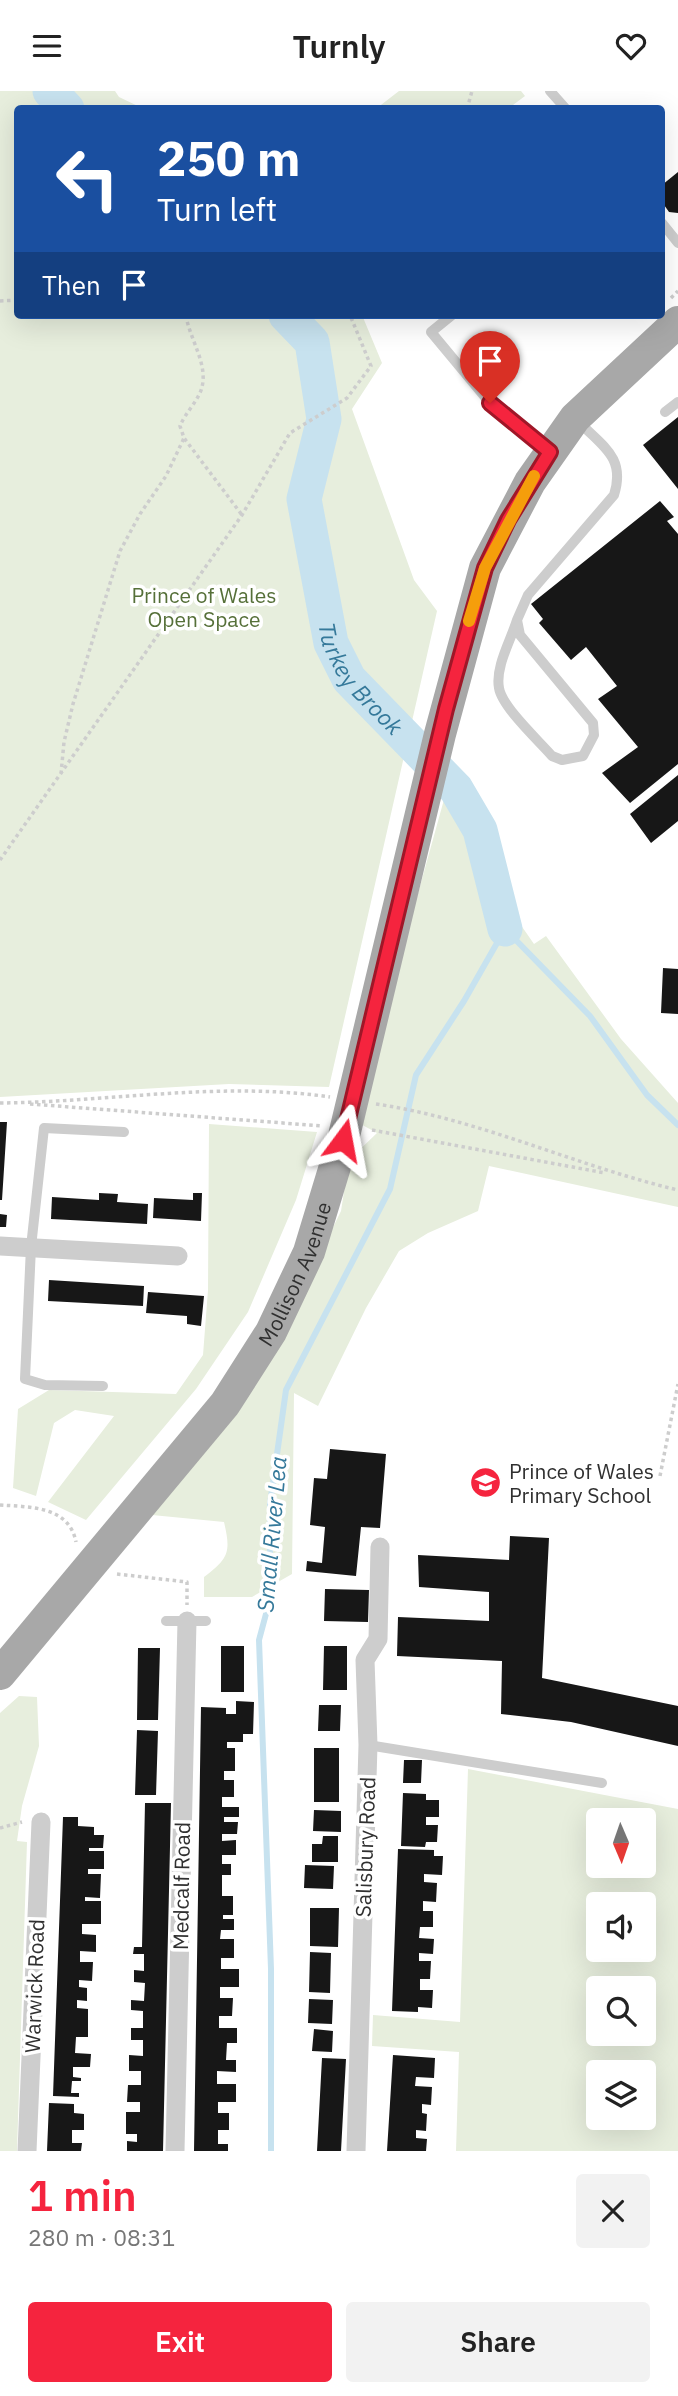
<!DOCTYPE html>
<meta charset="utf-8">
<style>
body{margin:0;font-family:"IBM Plex Sans",sans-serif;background:#f2f2f2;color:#222;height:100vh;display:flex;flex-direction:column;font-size:26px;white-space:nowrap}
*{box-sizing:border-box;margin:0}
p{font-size:23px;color:#767676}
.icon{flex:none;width:38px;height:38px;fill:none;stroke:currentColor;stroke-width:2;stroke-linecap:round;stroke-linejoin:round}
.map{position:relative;height:2060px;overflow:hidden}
.panel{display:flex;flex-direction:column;background:#fff;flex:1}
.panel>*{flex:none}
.hud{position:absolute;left:14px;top:14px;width:651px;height:214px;border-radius:7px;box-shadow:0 7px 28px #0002;background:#1a4fa0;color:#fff;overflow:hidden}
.needle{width:46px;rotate:178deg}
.buttons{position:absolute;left:586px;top:1717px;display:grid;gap:14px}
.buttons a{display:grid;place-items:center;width:70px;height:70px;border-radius:7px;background:#fff;box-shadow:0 7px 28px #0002;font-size:35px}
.pin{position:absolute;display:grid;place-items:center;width:60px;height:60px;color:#fff;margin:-72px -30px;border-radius:50% 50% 50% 0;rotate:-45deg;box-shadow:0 0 7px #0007}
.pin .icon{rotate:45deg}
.me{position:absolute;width:77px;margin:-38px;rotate:13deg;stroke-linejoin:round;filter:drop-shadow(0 0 5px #0008)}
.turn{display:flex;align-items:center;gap:24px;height:147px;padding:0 28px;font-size:32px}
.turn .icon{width:91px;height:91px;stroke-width:2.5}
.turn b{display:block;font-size:49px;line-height:60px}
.then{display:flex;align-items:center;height:66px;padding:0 28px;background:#0003;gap:14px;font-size:26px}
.round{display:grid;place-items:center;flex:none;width:74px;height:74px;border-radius:7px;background:#f2f2f2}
.summary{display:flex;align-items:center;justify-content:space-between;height:119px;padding:0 28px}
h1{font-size:42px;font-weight:600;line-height:52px;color:#f5243e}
.button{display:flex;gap:14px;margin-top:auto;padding:14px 28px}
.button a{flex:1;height:80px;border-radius:7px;background:#f5243e;color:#fff;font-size:28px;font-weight:600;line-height:80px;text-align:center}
.button a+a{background:#f2f2f2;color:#222}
header{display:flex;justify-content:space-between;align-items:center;height:91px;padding:0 28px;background:#fff;font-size:32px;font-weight:600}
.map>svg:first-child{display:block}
</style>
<header><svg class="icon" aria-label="menu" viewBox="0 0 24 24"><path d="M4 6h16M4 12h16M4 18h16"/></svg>Turnly<svg class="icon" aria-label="heart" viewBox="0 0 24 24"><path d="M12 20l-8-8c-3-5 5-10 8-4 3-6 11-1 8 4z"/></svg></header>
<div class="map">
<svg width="678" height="2060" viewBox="0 0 678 2060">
<rect width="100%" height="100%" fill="#fff"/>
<!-- green -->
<path fill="#e7eedd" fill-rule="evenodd" d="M 0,0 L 115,0 L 119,6 L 142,17 L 18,18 L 18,224 L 362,224 L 382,272 L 352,318 L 414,489 L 437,520 L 329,996 L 229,993 L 0,1006 Z
M 399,0 L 521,0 L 525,5 L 509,17 L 377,17 Z
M 453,676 L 472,699 L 488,737 L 509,817 L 534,853 L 546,845 L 621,948 L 678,1012 L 678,1116 L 489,1075 L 478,1120 L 428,1142 L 399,1160 L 366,1217 L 318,1315 L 294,1302 L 292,1483 L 252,1506 L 204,1506 L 204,1486 C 229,1467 231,1461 224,1431 L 152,1424 L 291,1222 L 341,1120 L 349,1069 L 377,1042 L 355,1030 Z
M 209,1033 L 317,1041 L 296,1109 L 248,1221 L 196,1298 L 86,1429 L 48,1411 L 114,1325 L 75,1319 L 54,1332 L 36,1405 L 13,1397 L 18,1318 L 49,1299 L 176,1303 L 203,1264 L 208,1199 Z
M 19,1605 L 37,1606 L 39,1655 L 22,1715 L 17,1750 L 27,1751 L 17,2060 L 0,2060 L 0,1622 Z
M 468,1678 L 678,1718 L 678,2060 L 456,2060 L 459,1961 L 372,1955 L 373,1924 L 460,1931 ZM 598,1729 L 644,1729 L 644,1774 L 598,1774 ZM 598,1813 L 644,1813 L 644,1858 L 598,1858 ZM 598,1897 L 644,1897 L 644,1942 L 598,1942 ZM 598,1981 L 644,1981 L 644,2026 L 598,2026 Z"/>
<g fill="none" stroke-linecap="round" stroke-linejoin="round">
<!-- stream -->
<path stroke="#c7e2ef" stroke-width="6" d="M 271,2060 L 271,1878 L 259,1549 L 270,1508 L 270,1413 L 286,1299 L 390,1098 L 416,984 L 464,910 L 505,838 L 590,925 L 647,1004 L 678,1034"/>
<!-- river -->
<g stroke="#c7e2ef" stroke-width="35">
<path d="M 50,0 L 67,18"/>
<path id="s1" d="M 286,224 L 312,251 L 324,328 L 304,408 L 331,552 L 349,588 L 456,698 L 480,739 L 505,838"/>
</g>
</g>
<!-- building -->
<path fill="#171717" d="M 678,81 L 678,122 L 669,121 L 662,111 L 662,94 Z
M 678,326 L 678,398 L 643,354 Z
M 660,410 L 674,426 L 667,430 L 678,443 L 678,673 L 630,712 L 602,682 L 638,656 L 598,608 L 617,595 L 586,556 L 571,569 L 539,532 L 543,528 L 531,513 Z
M 678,684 L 678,730 L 651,752 L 630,723 Z
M 663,877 L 678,878 L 678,923 L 661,922 Z
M 0,1031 L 7,1031 L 2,1109 L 0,1109 Z
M 99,1102 L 118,1103 L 117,1111 L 148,1113 L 147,1133 L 51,1128 L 52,1106 L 99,1109 Z
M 193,1102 L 202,1102 L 201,1130 L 153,1127 L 154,1107 L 193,1109 Z
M 0,1123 L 7,1124 L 6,1136 L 0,1136 Z
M 49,1189 L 144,1195 L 143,1215 L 48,1210 Z
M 148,1201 L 204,1205 L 201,1235 L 187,1233 L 187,1225 L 146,1222 Z
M 330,1358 L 386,1363 L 380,1437 L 361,1436 L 356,1485 L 306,1480 L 307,1470 L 322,1472 L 325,1436 L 310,1434 L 314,1387 L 327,1388 Z
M 510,1445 L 549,1447 L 542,1587 L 678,1615 L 678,1655 L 571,1631 L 501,1623 L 502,1570 L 397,1565 L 398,1526 L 489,1530 L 489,1501 L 419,1496 L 418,1464 L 509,1469 Z
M 325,1498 L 369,1499 L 368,1531 L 324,1530 Z
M 221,1555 L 244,1555 L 244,1601 L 221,1601 Z
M 324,1555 L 347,1555 L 347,1599 L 323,1599 Z
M 138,1557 L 160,1557 L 158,1629 L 137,1629 Z
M 236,1610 L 254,1611 L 253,1643 L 243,1643 L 243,1651 L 227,1651 L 227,1657 L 235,1657 L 235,1680 L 224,1680 L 224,1689 L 234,1689 L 234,1706 L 222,1706 L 222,1716 L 239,1716 L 239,1726 L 224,1726 L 224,1731 L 238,1731 L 237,1743 L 222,1743 L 222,1750 L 236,1749 L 236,1764 L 222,1764 L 222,1773 L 231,1773 L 231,1784 L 222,1784 L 222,1805 L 233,1805 L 233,1824 L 223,1824 L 223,1828 L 234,1828 L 234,1839 L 221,1839 L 220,1848 L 234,1848 L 234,1867 L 221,1867 L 221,1878 L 239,1878 L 239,1896 L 220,1896 L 220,1907 L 233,1907 L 232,1925 L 219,1925 L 219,1937 L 237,1937 L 237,1952 L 227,1952 L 226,1969 L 236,1969 L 236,1981 L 217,1980 L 217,1993 L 236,1993 L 236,2011 L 218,2011 L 218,2022 L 229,2022 L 229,2039 L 218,2039 L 218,2053 L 228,2053 L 228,2060 L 194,2060 L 201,1616 L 226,1617 L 226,1623 L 236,1623 Z
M 319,1614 L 341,1614 L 340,1640 L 318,1640 Z
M 137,1639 L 158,1640 L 156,1704 L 135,1704 Z
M 314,1657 L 339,1657 L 339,1711 L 314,1711 Z
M 404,1669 L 422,1669 L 421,1692 L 403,1692 Z
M 403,1702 L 426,1703 L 426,1709 L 439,1709 L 439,1726 L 426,1726 L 426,1734 L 438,1734 L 437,1751 L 426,1751 L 425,1756 L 401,1755 Z
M 145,1712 L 171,1712 L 163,2060 L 127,2060 L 127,2050 L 137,2051 L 137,2043 L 126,2043 L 126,2021 L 140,2021 L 140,2011 L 127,2011 L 128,1994 L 141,1994 L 141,1980 L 129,1980 L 129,1964 L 143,1965 L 143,1949 L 131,1949 L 131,1937 L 143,1937 L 143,1920 L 131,1919 L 131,1909 L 144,1910 L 145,1892 L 134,1891 L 134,1879 L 144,1880 L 144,1863 L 133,1863 L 134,1856 L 142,1856 Z
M 314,1719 L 341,1720 L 341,1741 L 313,1740 Z
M 63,1726 L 78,1726 L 78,1735 L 94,1736 L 94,1744 L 104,1744 L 103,1757 L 89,1757 L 89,1760 L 104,1760 L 104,1778 L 88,1778 L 88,1783 L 101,1783 L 100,1807 L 85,1806 L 85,1810 L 101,1810 L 101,1833 L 82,1833 L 82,1843 L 96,1844 L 96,1861 L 80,1860 L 80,1871 L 93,1871 L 92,1890 L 79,1889 L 79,1896 L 87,1897 L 87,1910 L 77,1909 L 77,1917 L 88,1918 L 88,1946 L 76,1946 L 75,1962 L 91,1963 L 90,1976 L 73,1976 L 73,1986 L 81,1987 L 81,1990 L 72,1990 L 71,2002 L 79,2002 L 79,2006 L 53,2005 Z
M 323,1745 L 338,1745 L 338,1771 L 312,1771 L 312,1753 L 322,1753 Z
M 398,1758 L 434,1759 L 434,1765 L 443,1765 L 442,1784 L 424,1783 L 424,1791 L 437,1792 L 436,1811 L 423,1810 L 423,1820 L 433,1820 L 433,1836 L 420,1836 L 419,1847 L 434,1848 L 433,1863 L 419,1862 L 419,1870 L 431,1870 L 430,1888 L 420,1888 L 420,1899 L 433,1899 L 432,1917 L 418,1916 L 418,1921 L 392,1920 Z
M 305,1774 L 334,1775 L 333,1798 L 304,1797 Z
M 310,1817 L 339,1817 L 338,1856 L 310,1855 Z
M 310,1861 L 331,1862 L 330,1902 L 309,1901 Z
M 309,1908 L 333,1909 L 332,1933 L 308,1932 Z
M 314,1938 L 333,1940 L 332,1961 L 312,1960 Z
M 393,1964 L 435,1967 L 434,1987 L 416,1986 L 415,1995 L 432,1996 L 431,2014 L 422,2013 L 422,2022 L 427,2023 L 426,2040 L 416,2039 L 416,2047 L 427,2048 L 426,2060 L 387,2060 Z
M 322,1967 L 346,1968 L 341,2060 L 317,2060 Z
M 49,2012 L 74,2013 L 74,2022 L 84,2023 L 84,2039 L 72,2039 L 72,2052 L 82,2052 L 81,2060 L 47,2060 Z"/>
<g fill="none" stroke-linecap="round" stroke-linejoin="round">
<!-- path -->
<path stroke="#cdcdcd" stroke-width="3.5" stroke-dasharray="3.5 3.5" stroke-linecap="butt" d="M 467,18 L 472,0
M 671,207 L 678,200
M 0,210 L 18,209
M 186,224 C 189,247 208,272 202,296 C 199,309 185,322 180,335 L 184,347 L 242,424
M 61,683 L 64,651 L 73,613 L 120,460 L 140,423 L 166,385 L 184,347
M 0,769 L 242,424 L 290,342 L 347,307 L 371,275 L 350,224
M 0,1012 C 109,1011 221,990 330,1006
M 30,1013 L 323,1035
M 376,1013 C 479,1028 576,1075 678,1099
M 372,1039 L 605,1082
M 660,1385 L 678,1293
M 0,1414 C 30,1416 69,1415 76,1451
M 117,1483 L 187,1491 L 187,1514
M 0,1737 L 22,1731"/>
<!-- lane -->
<path stroke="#cdcdcd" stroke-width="10" d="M 550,0 L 566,18
M 662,132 L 678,152
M 452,224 L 431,241 L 495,318 L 547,359
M 665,321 L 678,311
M 517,529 C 511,549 495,576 499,597 C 502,616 539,650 552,665 L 562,669 L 583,665 L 594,644 L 593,632 L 520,544 L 517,529 L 528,504 L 614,404 C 626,366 602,355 578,330
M 103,1295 L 45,1294 L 25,1288 L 31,1156 L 44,1037 L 124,1041
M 166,1530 L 206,1530
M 368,1654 L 602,1692"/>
<!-- street -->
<path stroke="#cdcdcd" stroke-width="19" d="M 0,1155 L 178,1165
M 27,2060 L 41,1731
M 175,2060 L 187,1530
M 356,2060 L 368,1654 L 365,1569 L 378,1548 L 380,1456"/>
<!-- primary -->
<path stroke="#a8a8a8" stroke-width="32" id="s2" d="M 0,1583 L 225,1313 L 271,1241 L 309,1161 L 343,1049 L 440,643 L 485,477 L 530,391 L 575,327 L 678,231"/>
</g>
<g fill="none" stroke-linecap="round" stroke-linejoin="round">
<defs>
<path id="route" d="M 343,1049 L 446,618 L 485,477 L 508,429 L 550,361 L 490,312"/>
</defs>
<!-- route casing -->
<use href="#route" stroke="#9f1728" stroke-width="18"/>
<!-- route -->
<use href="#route" stroke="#f5243e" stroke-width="12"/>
<!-- slow -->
<path stroke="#f59e0b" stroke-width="12" d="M 469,530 L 485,477 L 534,385"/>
</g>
<!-- icons -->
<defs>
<symbol id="school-disc" viewBox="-11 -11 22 22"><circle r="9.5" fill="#f5243e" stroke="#fff"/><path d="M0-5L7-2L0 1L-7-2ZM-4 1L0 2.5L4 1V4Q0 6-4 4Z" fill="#fff"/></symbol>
</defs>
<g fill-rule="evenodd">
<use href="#school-disc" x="468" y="1374" width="35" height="35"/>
</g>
<g text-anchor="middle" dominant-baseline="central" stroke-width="7" stroke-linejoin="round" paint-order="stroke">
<!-- park labels -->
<g font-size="21" fill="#567039" stroke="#fff">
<text x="204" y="504">Prince of Wales<tspan x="204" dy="24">Open Space</tspan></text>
</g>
<!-- street labels -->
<g font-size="21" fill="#303030" stroke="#fff">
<text stroke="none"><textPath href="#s2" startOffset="500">Mollison Avenue</textPath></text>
<text transform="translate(365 1756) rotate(-88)">Salisbury Road</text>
<text transform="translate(181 1795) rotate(-89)">Medcalf Road</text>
<text transform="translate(34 1895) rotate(-88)">Warwick Road</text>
</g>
<!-- poi labels -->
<g font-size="21" fill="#303030" stroke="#fff" text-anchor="start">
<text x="509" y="1380">Prince of Wales<tspan x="509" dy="24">Primary School</tspan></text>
</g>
<!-- water labels -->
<g font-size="23" font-style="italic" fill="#35799a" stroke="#fff">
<text stroke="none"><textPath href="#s1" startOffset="390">Turkey Brook</textPath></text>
<text transform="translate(271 1443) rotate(-85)">Small River Lea</text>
</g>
</g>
</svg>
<div class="buttons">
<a><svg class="needle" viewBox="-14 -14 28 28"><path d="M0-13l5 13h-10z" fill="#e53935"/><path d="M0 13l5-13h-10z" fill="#767676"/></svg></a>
<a><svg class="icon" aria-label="sound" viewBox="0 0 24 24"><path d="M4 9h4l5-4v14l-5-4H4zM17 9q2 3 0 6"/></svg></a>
<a><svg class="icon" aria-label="search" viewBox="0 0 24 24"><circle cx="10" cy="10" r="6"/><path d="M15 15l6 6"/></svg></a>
<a><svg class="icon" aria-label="layers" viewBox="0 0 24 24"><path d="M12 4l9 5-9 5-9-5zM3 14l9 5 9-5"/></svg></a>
</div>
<div class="pin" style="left:490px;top:312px;background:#d93025"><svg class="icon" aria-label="arrive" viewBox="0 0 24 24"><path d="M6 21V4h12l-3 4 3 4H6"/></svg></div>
<svg class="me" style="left:343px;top:1049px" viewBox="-20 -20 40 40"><path d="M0-17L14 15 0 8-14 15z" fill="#f5243e" stroke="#fff" stroke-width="4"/></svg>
<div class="hud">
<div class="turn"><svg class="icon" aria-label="left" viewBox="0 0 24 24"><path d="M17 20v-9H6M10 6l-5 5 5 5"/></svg><div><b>250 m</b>Turn left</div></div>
<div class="then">Then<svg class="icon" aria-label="arrive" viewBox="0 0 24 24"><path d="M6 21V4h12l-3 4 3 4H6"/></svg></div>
</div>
</div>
<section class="panel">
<div class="summary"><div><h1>1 min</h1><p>280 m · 08:31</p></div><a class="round"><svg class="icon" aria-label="close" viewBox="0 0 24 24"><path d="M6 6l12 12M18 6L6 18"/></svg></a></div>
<div class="button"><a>Exit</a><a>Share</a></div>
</section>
